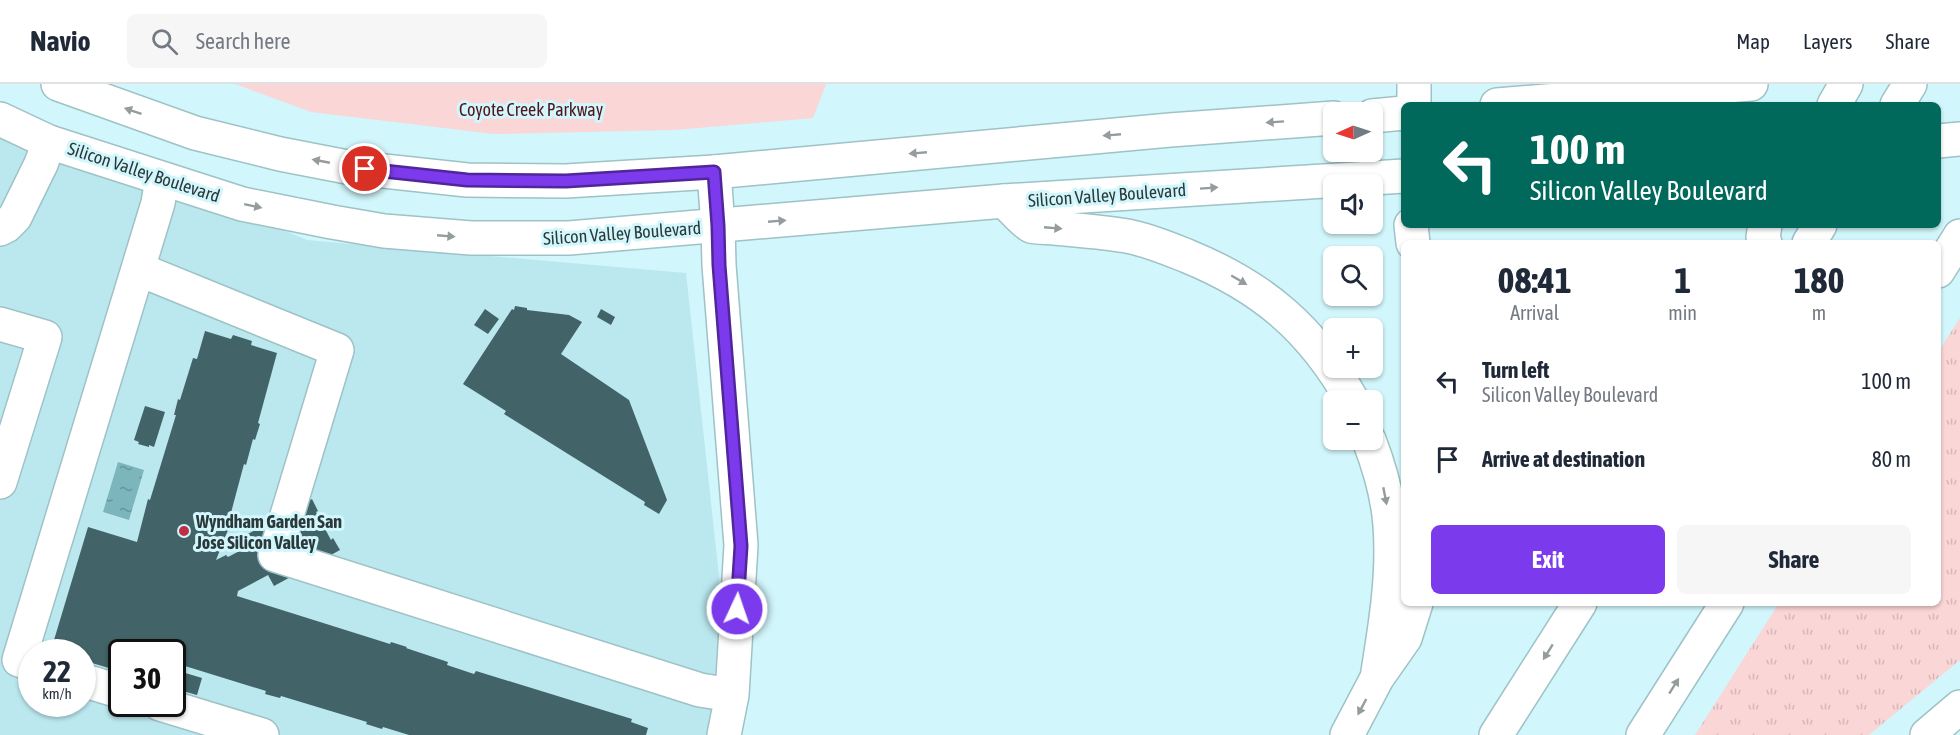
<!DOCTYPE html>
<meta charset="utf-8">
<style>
body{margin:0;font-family:"Asap Condensed",sans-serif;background:#f6f6f7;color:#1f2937;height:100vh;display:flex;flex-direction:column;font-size:22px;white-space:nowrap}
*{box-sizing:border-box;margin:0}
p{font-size:20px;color:#747a83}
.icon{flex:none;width:33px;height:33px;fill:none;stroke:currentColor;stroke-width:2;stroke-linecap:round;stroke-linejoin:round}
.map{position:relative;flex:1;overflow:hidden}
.details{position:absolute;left:1401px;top:156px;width:540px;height:366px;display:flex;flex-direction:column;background:#fff;border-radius:9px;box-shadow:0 2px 4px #0004}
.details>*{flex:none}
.top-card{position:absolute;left:1401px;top:18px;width:540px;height:126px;border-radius:9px;box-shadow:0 2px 4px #0004;background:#00695c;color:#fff;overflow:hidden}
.needle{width:39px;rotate:267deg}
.fabs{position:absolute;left:1323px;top:18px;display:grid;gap:12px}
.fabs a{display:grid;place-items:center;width:60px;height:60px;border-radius:9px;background:#fff;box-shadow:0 2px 4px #0004;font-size:30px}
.speed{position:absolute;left:18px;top:555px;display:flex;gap:12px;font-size:30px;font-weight:700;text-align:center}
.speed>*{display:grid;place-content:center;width:78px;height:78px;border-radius:50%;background:#fff;box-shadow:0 2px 4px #0004;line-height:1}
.speed small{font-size:15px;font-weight:400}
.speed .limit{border:3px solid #111;border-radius:9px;background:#fff;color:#111}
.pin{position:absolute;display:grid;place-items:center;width:51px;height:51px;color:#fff;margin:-26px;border:3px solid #fff;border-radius:50%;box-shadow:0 2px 6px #0007}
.me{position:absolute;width:66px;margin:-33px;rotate:3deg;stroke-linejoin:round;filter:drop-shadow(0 0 4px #0008)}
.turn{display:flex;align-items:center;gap:21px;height:126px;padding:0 30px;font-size:27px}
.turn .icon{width:78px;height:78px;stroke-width:2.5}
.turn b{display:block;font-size:42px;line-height:51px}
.eta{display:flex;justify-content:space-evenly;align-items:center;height:102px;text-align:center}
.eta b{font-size:36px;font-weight:700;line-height:42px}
.cta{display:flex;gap:12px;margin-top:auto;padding:12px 30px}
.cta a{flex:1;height:69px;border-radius:9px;background:#7c3aed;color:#fff;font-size:24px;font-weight:700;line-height:69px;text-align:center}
.cta a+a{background:#f6f6f7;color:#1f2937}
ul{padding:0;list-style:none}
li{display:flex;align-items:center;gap:18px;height:78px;padding:0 30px}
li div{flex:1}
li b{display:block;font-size:22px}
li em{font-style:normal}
header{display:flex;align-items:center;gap:36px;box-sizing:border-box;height:84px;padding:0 30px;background:#fff;border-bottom:2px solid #e0e1e3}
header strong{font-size:28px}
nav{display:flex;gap:33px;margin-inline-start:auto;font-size:21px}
.search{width:420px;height:54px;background:#f6f6f7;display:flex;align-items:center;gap:15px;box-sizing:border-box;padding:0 21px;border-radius:9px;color:#747a83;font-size:22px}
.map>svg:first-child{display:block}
</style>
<header>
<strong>Navio</strong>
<div class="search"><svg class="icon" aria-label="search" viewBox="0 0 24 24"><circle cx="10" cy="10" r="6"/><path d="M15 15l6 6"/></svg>Search here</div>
<nav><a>Map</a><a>Layers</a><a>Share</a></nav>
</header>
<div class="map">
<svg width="1960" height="651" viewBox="0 0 1960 651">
<defs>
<pattern id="grass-tufts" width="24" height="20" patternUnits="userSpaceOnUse" patternTransform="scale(1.5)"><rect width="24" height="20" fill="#fad6d6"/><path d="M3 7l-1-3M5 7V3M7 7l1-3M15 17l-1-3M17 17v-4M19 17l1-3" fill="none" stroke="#d6b8b9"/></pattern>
<pattern id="water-ripples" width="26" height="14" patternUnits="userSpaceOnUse" patternTransform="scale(1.5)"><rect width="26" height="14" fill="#7cb5bc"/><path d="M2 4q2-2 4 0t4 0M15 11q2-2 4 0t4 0" fill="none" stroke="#66949a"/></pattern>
</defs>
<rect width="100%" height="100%" fill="#d1f6fb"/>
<!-- built -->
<path fill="#bbe8ef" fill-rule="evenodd" d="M 0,54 L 44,71 L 162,95 L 307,156 L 686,189 L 732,611 L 724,651 L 0,651 ZM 32,568 L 82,568 L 82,620 L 32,620 ZM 122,568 L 172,568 L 172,620 L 122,620 Z"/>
<!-- grass -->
<path fill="url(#grass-tufts)" d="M 1960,234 L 1960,576 L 1869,651 L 1695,651 L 1779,519 L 1938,519 L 1938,268 Z"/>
<!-- park -->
<path fill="#fad6d6" d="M 235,0 L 826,0 L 813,34 L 674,46 L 494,50 L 311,28 Z"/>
<!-- water -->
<path fill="url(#water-ripples)" d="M 118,378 L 144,386 L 129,436 L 103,428 Z"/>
<!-- building -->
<path fill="#426367" d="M 515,222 L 527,224 L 527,226 L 569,231 L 582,238 L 561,270 L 629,316 L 667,416 L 659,430 L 644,421 L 645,418 L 504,330 L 506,327 L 463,300 L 512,225 L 514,226 Z
M 485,225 L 499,235 L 488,250 L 474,241 Z
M 601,225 L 615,233 L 611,241 L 597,233 Z
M 205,247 L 231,255 L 233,251 L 252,257 L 251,261 L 277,269 L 258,339 L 260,340 L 255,356 L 253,355 L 246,381 L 244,380 L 228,440 L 230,441 L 216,476 L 226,471 L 228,473 L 251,461 L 246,451 L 312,415 L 318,427 L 316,428 L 331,456 L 333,454 L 340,466 L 274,502 L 268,491 L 238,507 L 237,512 L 390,560 L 391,558 L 407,563 L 406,564 L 448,578 L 447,581 L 474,590 L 476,587 L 632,635 L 631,638 L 648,644 L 646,651 L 409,651 L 383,643 L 382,645 L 366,640 L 367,638 L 281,612 L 280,614 L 265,610 L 266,607 L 172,578 L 172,568 L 122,568 L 122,588 L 82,576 L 82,568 L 58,568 L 51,566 L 88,443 L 137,458 L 148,415 L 150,416 L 176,331 L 174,331 L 178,315 L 180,316 L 193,274 L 197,275 Z
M 145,322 L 165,328 L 154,363 L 149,361 L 149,363 L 138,360 L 139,358 L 134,356 Z
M 172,585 L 202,594 L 197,611 L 172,604 Z"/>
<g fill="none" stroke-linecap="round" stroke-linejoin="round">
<defs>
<path id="minor" d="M 714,88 L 718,142 L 719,181 L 741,461 L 732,611 L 724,651
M 0,145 L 6,142 L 15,133 L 41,80 L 49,58
M 138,185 L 337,266 L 275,471 L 700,606 L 732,611
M 0,240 L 45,253 L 0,398
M 32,580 L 19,576 L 158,119 L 162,95
M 82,596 L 122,608
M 160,620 L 262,651"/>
<path id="major" d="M 58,0 L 195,49 L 280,70 L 347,83 L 467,96 L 566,97 L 714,88 L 1170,46 L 1334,34
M 1497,21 L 1751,0
M 1372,32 L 1404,29
M 0,35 L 49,58 L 242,120 L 332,138 L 384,147 L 471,154 L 569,154 L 1004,117 L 1404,92
M 1938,57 L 1960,55"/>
<path id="highway" d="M 1414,21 L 1414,0
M 1834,21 L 1846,0
M 1897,21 L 1910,0
M 1004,117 C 1011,123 1023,138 1031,142 C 1037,144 1048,143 1054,144 C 1078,146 1103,148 1127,152 C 1148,156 1167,164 1187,172 C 1263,203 1312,245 1352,316
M 1411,141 L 1413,159
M 1765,141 L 1763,153 L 1765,159
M 1809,159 L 1820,141
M 1938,187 L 1960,152
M 1369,356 C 1379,382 1388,413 1390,441 C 1394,492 1385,544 1377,594
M 1347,651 L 1377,594 L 1405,554 L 1416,519
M 1496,651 L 1580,519
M 1643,651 L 1727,519
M 1927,651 L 1960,623"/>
</defs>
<!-- minor casing -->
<use href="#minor" stroke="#9ec2c6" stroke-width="36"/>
<!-- major casing -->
<use href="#major" stroke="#9ec2c6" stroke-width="36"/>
<!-- highway casing -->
<use href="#highway" stroke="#9ec2c6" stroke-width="36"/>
<!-- minor -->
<use href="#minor" stroke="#fff" stroke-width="33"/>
<!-- major -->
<use href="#major" stroke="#fff" stroke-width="33"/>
<!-- highway -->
<use href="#highway" stroke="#fff" stroke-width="33"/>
</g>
<!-- one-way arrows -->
<defs><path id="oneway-solid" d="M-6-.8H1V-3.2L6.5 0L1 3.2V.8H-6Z" transform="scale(1.5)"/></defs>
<g fill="#959c9d">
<use href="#oneway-solid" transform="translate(133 27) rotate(-161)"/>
<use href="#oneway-solid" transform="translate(1275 38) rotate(176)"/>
<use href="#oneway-solid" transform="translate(1112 51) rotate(175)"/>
<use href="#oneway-solid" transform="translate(918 69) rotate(175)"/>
<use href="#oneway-solid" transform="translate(321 77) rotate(-169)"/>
<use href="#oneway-solid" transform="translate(1209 104) rotate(-4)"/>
<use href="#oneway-solid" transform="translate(253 122) rotate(12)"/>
<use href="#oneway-solid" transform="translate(777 137) rotate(-5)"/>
<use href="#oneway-solid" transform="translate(1053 144) rotate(5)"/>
<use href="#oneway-solid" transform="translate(446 152) rotate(5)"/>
<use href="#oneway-solid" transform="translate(1239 196) rotate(30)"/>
<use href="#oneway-solid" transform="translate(1385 412) rotate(79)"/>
<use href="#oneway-solid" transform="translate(1548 568) rotate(122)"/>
<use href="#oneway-solid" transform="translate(1674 602) rotate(-58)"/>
<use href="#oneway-solid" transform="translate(1362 623) rotate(118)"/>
</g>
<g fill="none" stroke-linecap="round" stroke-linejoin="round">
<defs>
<path id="route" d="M 365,85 L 467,96 L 566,97 L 714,88 L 718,142 L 719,181 L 741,462 L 737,525"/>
</defs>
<!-- route casing -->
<use href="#route" stroke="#51269a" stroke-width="15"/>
<!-- route -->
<use href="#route" stroke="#7c3aed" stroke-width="10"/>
</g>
<!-- markers -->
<circle fill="#be2e44" stroke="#d1f6fb" stroke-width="2" cx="184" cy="447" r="6"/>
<g text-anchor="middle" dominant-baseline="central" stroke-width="6" stroke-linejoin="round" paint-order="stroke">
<!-- park labels -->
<g font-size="18" fill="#51141b" stroke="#d1f6fb">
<text x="531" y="25">Coyote Creek Parkway</text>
</g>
<!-- street labels -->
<g font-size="18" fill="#2b393b" stroke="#d1f6fb">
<text transform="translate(144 88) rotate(18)">Silicon Valley Boulevard</text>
<text transform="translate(1107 111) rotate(-4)">Silicon Valley Boulevard</text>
<text transform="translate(622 149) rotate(-4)">Silicon Valley Boulevard</text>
</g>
<!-- poi labels -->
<g font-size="18" font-weight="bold" fill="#2b393b" stroke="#d1f6fb" text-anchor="start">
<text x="196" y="437">Wyndham Garden San<tspan x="196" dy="21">Jose Silicon Valley</tspan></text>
</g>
</g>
</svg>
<div class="fabs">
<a><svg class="needle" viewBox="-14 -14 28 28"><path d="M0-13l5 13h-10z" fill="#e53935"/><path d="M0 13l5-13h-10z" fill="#747a83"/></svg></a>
<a><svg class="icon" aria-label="sound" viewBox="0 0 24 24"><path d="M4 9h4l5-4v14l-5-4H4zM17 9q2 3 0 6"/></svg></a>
<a><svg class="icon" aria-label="search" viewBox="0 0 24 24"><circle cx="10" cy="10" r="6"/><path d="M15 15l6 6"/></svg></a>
<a>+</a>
<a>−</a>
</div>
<div class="speed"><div>22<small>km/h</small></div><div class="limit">30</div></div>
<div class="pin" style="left:365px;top:85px;background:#d93025"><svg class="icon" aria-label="arrive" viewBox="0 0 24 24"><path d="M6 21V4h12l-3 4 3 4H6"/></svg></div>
<svg class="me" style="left:737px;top:525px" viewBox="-20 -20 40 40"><circle r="17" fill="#7c3aed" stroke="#fff" stroke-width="3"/><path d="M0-11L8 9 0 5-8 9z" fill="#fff"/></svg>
<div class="top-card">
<div class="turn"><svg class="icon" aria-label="left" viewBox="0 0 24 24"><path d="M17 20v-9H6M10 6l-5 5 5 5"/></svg><div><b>100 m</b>Silicon Valley Boulevard</div></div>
</div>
<section class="details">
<div class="eta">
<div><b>08:41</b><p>Arrival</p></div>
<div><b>1</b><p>min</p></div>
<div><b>180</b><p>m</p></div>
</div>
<ul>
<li><svg class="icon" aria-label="left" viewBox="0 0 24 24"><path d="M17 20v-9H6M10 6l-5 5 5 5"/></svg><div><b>Turn left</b><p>Silicon Valley Boulevard</p></div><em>100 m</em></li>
<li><svg class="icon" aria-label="arrive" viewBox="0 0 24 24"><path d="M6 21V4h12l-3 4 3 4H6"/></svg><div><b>Arrive at destination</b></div><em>80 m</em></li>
</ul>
<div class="cta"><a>Exit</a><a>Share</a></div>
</section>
</div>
